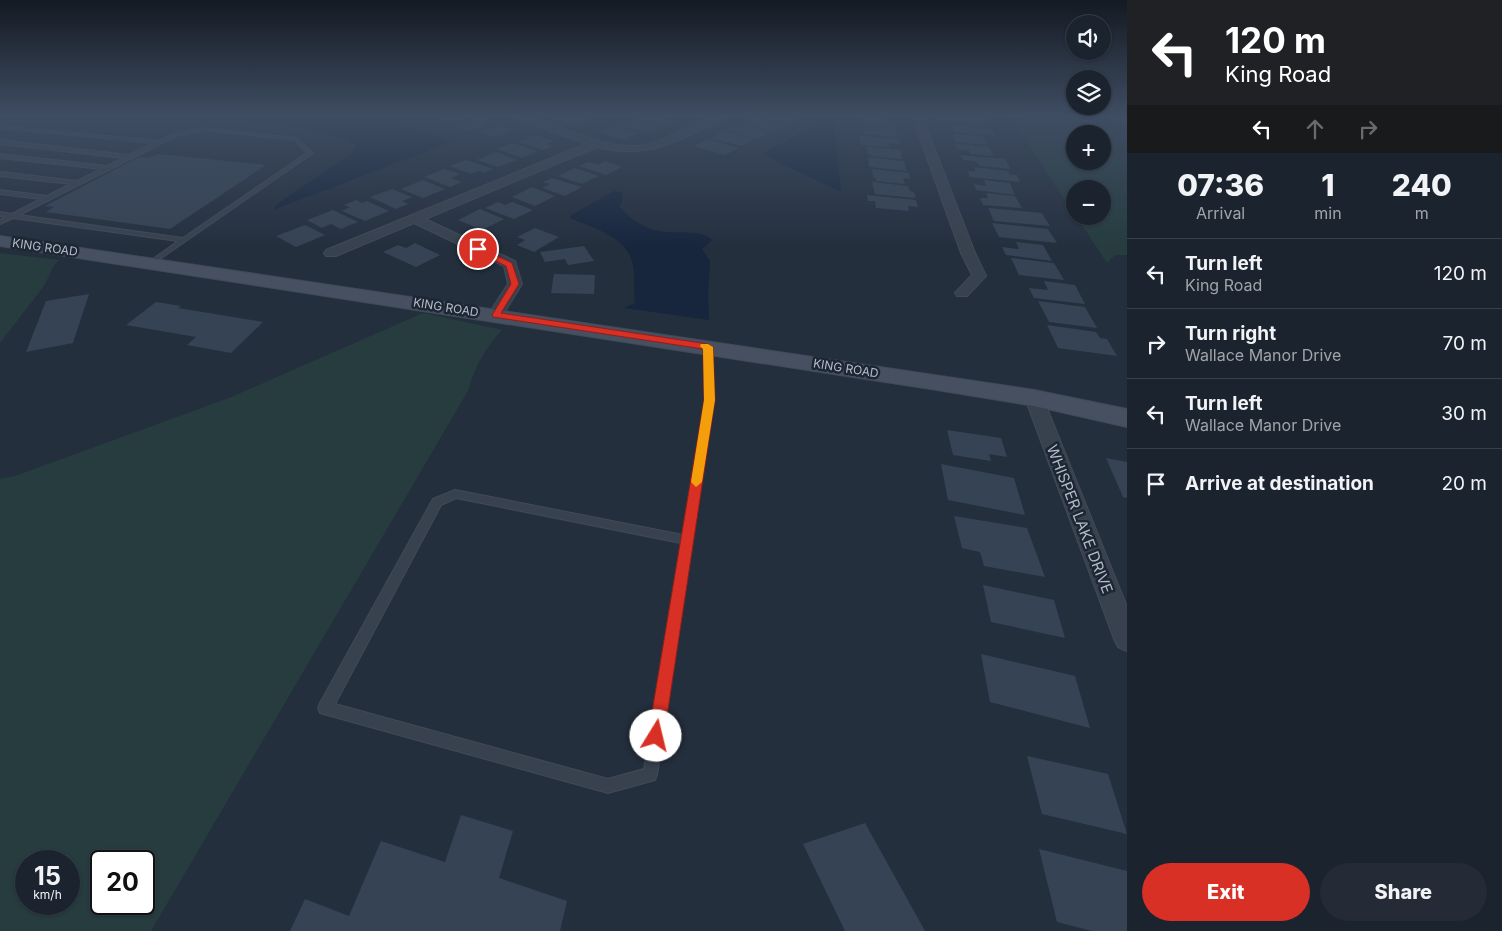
<!DOCTYPE html>
<meta charset="utf-8">
<style>
body{margin:0;font-family:Inter,sans-serif;background:#242b36;color:#f1f3f6;height:100vh;display:flex;flex-direction:column;font-size:19px;white-space:nowrap}
*{box-sizing:border-box;margin:0}
p{font-size:16px;color:#a0a4aa}
.icon{flex:none;width:28px;height:28px;fill:none;stroke:currentColor;stroke-width:2;stroke-linecap:round;stroke-linejoin:round}
.map{position:relative;flex:1;overflow:hidden}
.details{display:flex;flex-direction:column;background:#1b232e;width:375px}
.details>*{flex:none}
.guide{background:#202124;color:#fff;overflow:hidden}
.tools{position:absolute;left:1066px;top:15px;display:grid;gap:10px}
.tools a{display:grid;place-items:center;width:45px;height:45px;border-radius:50%;background:#1b232e;box-shadow:0 1px 4px #0004,0 0 0 1px #39404a;font-size:25px}
.speed{position:absolute;left:15px;top:850px;display:flex;gap:10px;font-size:25px;font-weight:700;text-align:center}
.speed>*{display:grid;place-content:center;width:65px;height:65px;border-radius:50%;background:#1b232e;box-shadow:0 1px 4px #0004,0 0 0 1px #39404a;line-height:1}
.speed small{font-size:12px;font-weight:400}
.speed .limit{border:2px solid #111;border-radius:8px;background:#fff;color:#111}
.pin{position:absolute;display:grid;place-items:center;width:42px;height:42px;color:#fff;margin:-21px;border:2px solid #fff;border-radius:50%;box-shadow:0 1px 5px #0007}
.me{position:absolute;width:55px;margin:-28px;rotate:9deg;stroke-linejoin:round;filter:drop-shadow(0 0 4px #0008)}
.turn{display:flex;align-items:center;gap:18px;height:105px;padding:0 15px;font-size:22px}
.turn .icon{width:65px;height:65px;stroke-width:2.5}
.turn b{display:block;font-size:35px;line-height:42px}
.lanes{display:flex;align-items:center;height:48px;padding:0 15px;background:#0003;justify-content:center;gap:25px;direction:ltr}
.lanes .off{opacity:.35}
.eta{display:flex;justify-content:space-evenly;align-items:center;height:85px;text-align:center}
.eta b{font-size:30px;font-weight:800;line-height:35px}
.cta{display:flex;gap:10px;margin-top:auto;padding:10px 15px}
.cta a{flex:1;height:58px;border-radius:30px;background:#d93025;color:#fff;font-size:20px;font-weight:800;line-height:58px;text-align:center}
.cta a+a{background:#242b36;color:#f1f3f6}
ul{padding:0;list-style:none}
li{display:flex;align-items:center;gap:15px;height:70px;padding:0 15px;border-top:1px solid #39404a}
li div{flex:1}
li b{display:block;font-size:19px}
li em{font-style:normal}
main{display:flex;flex:1;min-height:0}
.map>svg:first-child{display:block}
</style>
<main>
<div class="map">
<svg width="1127" height="931" viewBox="0 0 1127 931">
<rect width="100%" height="100%" fill="#242f3e"/>
<!-- green -->
<path fill="#263c3f" fill-rule="evenodd" d="M 1009,116 L 1076,116 L 1095,123 L 1127,130 L 1127,255 L 1115,255 L 1107,263 L 1076,216 L 1102,216 L 1102,189 L 1075,189 L 1075,215 ZM 1075,134 L 1102,134 L 1102,161 L 1075,161 Z
M 0,253 L 59,260 L 54,265 L 44,286 L 0,343 Z
M 423,313 L 502,330 C 486,347 474,368 468,391 L 151,931 L 0,931 L 0,479 L 15,476 L 229,398 ZM 26,861 L 69,861 L 69,904 L 26,904 ZM 101,861 L 144,861 L 144,904 L 101,904 Z"/>
<!-- water -->
<path fill="#17263c" d="M 223,116 L 379,116 L 451,142 L 273,210 L 278,203 L 350,155 L 357,144 C 312,125 257,121 208,120 Z
M 833,116 L 841,192 L 761,154 L 832,116 Z
M 614,191 L 622,192 L 623,200 L 619,206 C 629,218 643,228 659,231 C 672,234 704,229 712,240 L 702,249 L 710,261 L 708,297 L 709,320 L 624,308 L 635,303 C 633,290 636,274 632,261 C 625,236 591,227 570,218 L 571,215 Z"/>
<!-- building -->
<path fill="#364354" d="M 442,116 L 472,116 L 472,117 L 454,123 L 437,118 Z
M 553,116 L 578,116 L 589,120 L 574,126 L 549,118 Z
M 642,116 L 665,116 L 670,118 L 663,121 L 671,123 L 665,126 L 637,119 Z
M 793,116 L 800,118 L 789,124 L 761,117 Z
M 1114,116 L 1127,117 L 1127,125 L 1111,122 Z
M 478,117 L 487,120 L 482,122 L 489,124 L 471,131 L 455,126 Z
M 753,117 L 785,124 L 773,131 L 741,123 Z
M 862,117 L 882,119 L 883,122 L 894,123 L 896,128 L 864,125 Z
M 633,119 L 660,127 L 646,133 L 619,125 Z
M 499,125 L 515,130 L 496,137 L 479,132 Z
M 745,125 L 770,132 L 758,139 L 725,130 L 733,126 L 739,128 Z
M 958,125 L 991,128 L 996,136 L 954,132 L 951,126 L 959,127 Z
M 615,126 L 639,133 L 624,140 L 600,132 Z
M 862,126 L 895,129 L 898,137 L 864,134 Z
M 723,131 L 754,139 L 742,146 L 710,138 Z
M 953,134 L 983,136 L 987,145 L 956,142 Z
M 535,135 L 554,141 L 547,144 L 552,146 L 544,150 L 518,142 Z
M 859,136 L 899,139 L 901,144 L 889,143 L 890,147 L 861,145 Z
M 708,139 L 739,148 L 725,155 L 694,146 Z
M 512,143 L 538,151 L 522,158 L 496,149 Z
M 955,144 L 989,147 L 994,156 L 970,154 L 969,150 L 957,149 Z
M 866,146 L 900,150 L 902,159 L 871,156 L 871,154 L 867,153 Z
M 496,152 L 517,160 L 498,167 L 477,160 Z
M 158,154 L 266,165 L 170,229 L 46,212 L 54,207 L 45,206 L 139,157 L 149,158 Z
M 960,155 L 1005,159 L 1011,169 L 979,166 L 976,161 L 963,160 Z
M 868,157 L 904,161 L 907,171 L 869,167 Z
M 466,160 L 494,169 L 484,173 L 478,171 L 471,174 L 450,166 Z
M 605,161 L 622,167 L 606,175 L 579,166 L 588,162 L 598,165 Z
M 974,167 L 1008,171 L 1010,175 L 1017,175 L 1020,182 L 970,177 L 968,171 L 976,172 Z
M 575,168 L 599,176 L 582,184 L 558,176 Z
M 444,169 L 460,174 L 451,178 L 462,182 L 450,187 L 424,177 Z
M 872,169 L 909,173 L 910,179 L 903,178 L 905,184 L 876,181 L 876,178 L 873,177 Z
M 552,178 L 582,187 L 565,196 L 542,188 L 550,184 L 543,182 Z
M 423,180 L 445,189 L 423,198 L 401,189 Z
M 984,180 L 1010,183 L 1015,195 L 976,190 L 974,184 L 986,186 Z
M 872,182 L 908,186 L 910,191 L 914,192 L 916,198 L 875,194 Z
M 532,187 L 555,196 L 535,206 L 512,197 Z
M 392,189 L 412,197 L 402,201 L 408,204 L 396,209 L 370,197 Z
M 986,193 L 1015,196 L 1022,208 L 983,205 L 980,198 L 988,198 Z
M 867,195 L 916,200 L 918,207 L 908,206 L 909,211 L 876,208 L 875,201 L 868,201 Z
M 356,200 L 362,203 L 367,201 L 389,211 L 365,221 L 342,211 L 350,207 L 344,205 Z
M 498,202 L 505,205 L 512,202 L 533,210 L 514,219 L 485,208 Z
M 988,208 L 1042,213 L 1050,226 L 994,221 Z
M 480,209 L 504,219 L 482,230 L 458,220 Z
M 333,210 L 358,222 L 341,229 L 331,224 L 322,228 L 307,220 Z
M 992,223 L 1048,229 L 1057,243 L 999,237 Z
M 305,225 L 325,235 L 296,247 L 276,236 Z
M 535,228 L 559,237 L 534,252 L 517,245 L 525,240 L 517,237 Z
M 1016,242 L 1043,245 L 1052,261 L 1006,255 L 1002,247 L 1019,249 Z
M 415,243 L 440,255 L 416,267 L 383,252 L 398,245 L 406,248 Z
M 584,246 L 594,261 L 568,265 L 565,259 L 545,262 L 540,252 Z
M 1011,258 L 1054,263 L 1064,280 L 1019,275 Z
M 554,274 L 595,275 L 594,294 L 551,293 Z
M 1044,281 L 1075,285 L 1085,304 L 1034,298 L 1029,288 L 1048,290 Z
M 89,294 L 73,343 L 26,352 L 46,301 Z
M 1038,301 L 1085,307 L 1097,328 L 1049,322 Z
M 156,302 L 181,306 L 178,308 L 263,322 L 231,353 L 187,345 L 196,337 L 126,325 Z
M 1047,325 L 1096,332 L 1100,338 L 1107,339 L 1117,356 L 1058,348 Z
M 947,430 L 1001,438 L 1007,457 L 989,454 L 991,461 L 953,455 Z
M 1106,458 L 1127,462 L 1127,498 L 1123,497 Z
M 941,464 L 1014,478 L 1025,515 L 948,500 Z
M 954,516 L 1027,528 L 1045,577 L 984,566 L 980,552 L 962,548 Z
M 983,585 L 1054,600 L 1065,638 L 991,622 Z
M 981,654 L 1075,676 L 1090,728 L 990,702 Z
M 1027,756 L 1108,774 L 1127,834 L 1042,814 Z
M 461,815 L 513,831 L 499,878 L 567,901 L 560,931 L 290,931 L 305,899 L 349,916 L 381,841 L 445,862 Z
M 865,823 L 925,931 L 845,931 L 803,844 Z
M 1039,849 L 1127,871 L 1127,931 L 1092,931 L 1057,922 Z"/>
<g fill="none" stroke-linecap="round" stroke-linejoin="round">
<defs>
<path id="lane" d="M 0,126 L 159,141 L 172,134 L 203,128 L 296,138 L 313,153 L 151,265 L 149,264 L 149,262 L 178,241 L 13,218 L 0,224 L 0,220 L 6,217 L 0,216 L 0,212 L 12,214 L 41,199 L 0,194 L 0,190 L 47,196 L 71,184 L 0,176 L 0,172 L 77,181 L 102,169 L 0,158 L 0,154 L 107,166 L 124,158 L 0,144 L 0,140 L 129,155 L 154,143 L 0,128 ZM 203,130 L 295,140 L 307,153 L 183,238 L 19,215 L 176,136 Z
M 705,345 L 711,345 L 712,347 L 714,400 L 657,775 L 655,780 L 608,793 L 320,713 L 318,708 L 320,703 L 433,499 L 455,490 L 683,535 L 706,400 ZM 456,498 L 681,543 L 644,769 L 608,779 L 335,704 L 441,505 Z"/>
<path id="street" d="M 510,116 C 551,116 590,147 635,146 C 668,145 694,116 725,116 C 718,123 707,127 698,131 C 662,149 636,157 597,147 L 425,219 L 515,261 L 522,284 L 501,318 L 491,318 L 488,315 L 508,284 L 504,266 L 414,223 L 336,256 L 326,256 L 324,253 L 326,250 L 586,144 Z
M 912,116 L 922,116 L 975,253 L 986,276 L 967,296 L 957,296 L 955,293 L 972,275 L 961,253 Z
M 936,116 L 984,118 L 986,120 L 981,123 L 940,119 Z
M 1034,392 L 1040,394 L 1043,398 L 1127,607 L 1127,651 L 1118,647 L 1114,639 L 1025,398 L 1028,394 Z"/>
<path id="secondary" d="M 0,236 L 1034,390 L 1127,409 L 1127,427 L 1034,406 L 937,390 L 0,246 Z"/>
</defs>
<!-- lane casing -->
<use href="#lane" stroke="#414a57" stroke-width="2"/>
<!-- street casing -->
<use href="#street" stroke="#414a57" stroke-width="2"/>
<!-- secondary casing -->
<use href="#secondary" stroke="#414a57" stroke-width="2"/>
<!-- lane -->
<use href="#lane" fill="#38414e" fill-rule="evenodd"/>
<!-- street -->
<use href="#street" fill="#38414e" fill-rule="evenodd"/>
<!-- secondary -->
<use href="#secondary" fill="#465061" fill-rule="evenodd"/>
</g>
<!-- sky -->
<linearGradient id="sky" x2="0" y2="1"><stop stop-color="#141a22"/><stop offset="0.47" stop-color="#3f4d63"/><stop offset="1" stop-color="#3f4d63" stop-opacity="0"/></linearGradient>
<rect width="1127" height="247" fill="url(#sky)"/>
<!-- route -->
<path fill="#d93025" stroke="#8d1f18" d="M 478,247 L 512,263 L 519,284 L 501,313 L 708,344 L 713,347 L 715,400 L 664,736 L 662,741 L 656,744 L 651,741 L 648,736 L 704,400 L 703,349 L 493,317 L 492,315 L 511,284 L 506,266 L 475,251 L 474,249 Z"/>
<!-- slow -->
<path fill="#f59e0b" d="M 701,344 L 708,344 L 713,347 L 715,400 L 702,482 L 696,487 L 691,482 L 704,400 L 703,349 L 700,346 Z"/>
<g text-anchor="middle" dominant-baseline="central" stroke-width="5" stroke-linejoin="round" paint-order="stroke">
<!-- far-street labels -->
<g font-size="12" fill="#b4bcc9" stroke="#1d2633">
<text transform="translate(45 247) rotate(8)">KING ROAD</text>
<text transform="translate(446 307) rotate(9)">KING ROAD</text>
<text transform="translate(846 368) rotate(9)">KING ROAD</text>
</g>
<!-- street labels -->
<g font-size="15" fill="#b4bcc9" stroke="#1d2633">
<text transform="translate(1080 519) rotate(69)">WHISPER LAKE DRIVE</text>
</g>
</g>
</svg>
<div class="tools">
<a><svg class="icon" aria-label="sound" viewBox="0 0 24 24"><path d="M4 9h4l5-4v14l-5-4H4zM17 9q2 3 0 6"/></svg></a>
<a><svg class="icon" aria-label="layers" viewBox="0 0 24 24"><path d="M12 4l9 5-9 5-9-5zM3 14l9 5 9-5"/></svg></a>
<a>+</a>
<a>−</a>
</div>
<div class="speed"><div>15<small>km/h</small></div><div class="limit">20</div></div>
<div class="pin" style="left:478px;top:249px;background:#d93025"><svg class="icon" aria-label="arrive" viewBox="0 0 24 24"><path d="M6 21V4h12l-3 4 3 4H6"/></svg></div>
<svg class="me" style="left:656px;top:736px" viewBox="-20 -20 40 40"><circle r="19" fill="#fff"/><path d="M0-13L10 11 0 6-10 11z" fill="#d93025"/></svg>
</div>
<section class="details">
<div class="guide">
<div class="turn"><svg class="icon" aria-label="left" viewBox="0 0 24 24"><path d="M17 20v-9H6M10 6l-5 5 5 5"/></svg><div><b>120 m</b>King Road</div></div>
<div class="lanes"><svg class="icon" aria-label="left" viewBox="0 0 24 24"><path d="M17 20v-9H6M10 6l-5 5 5 5"/></svg><svg class="icon off" aria-label="ahead" viewBox="0 0 24 24"><path d="M12 20V5M6 11l6-6 6 6"/></svg><svg class="icon off" aria-label="right" viewBox="0 0 24 24"><path d="M7 20v-9h11M14 6l5 5-5 5"/></svg></div>
</div>
<div class="eta">
<div><b>07:36</b><p>Arrival</p></div>
<div><b>1</b><p>min</p></div>
<div><b>240</b><p>m</p></div>
</div>
<ul>
<li><svg class="icon" aria-label="left" viewBox="0 0 24 24"><path d="M17 20v-9H6M10 6l-5 5 5 5"/></svg><div><b>Turn left</b><p>King Road</p></div><em>120 m</em></li>
<li><svg class="icon" aria-label="right" viewBox="0 0 24 24"><path d="M7 20v-9h11M14 6l5 5-5 5"/></svg><div><b>Turn right</b><p>Wallace Manor Drive</p></div><em>70 m</em></li>
<li><svg class="icon" aria-label="left" viewBox="0 0 24 24"><path d="M17 20v-9H6M10 6l-5 5 5 5"/></svg><div><b>Turn left</b><p>Wallace Manor Drive</p></div><em>30 m</em></li>
<li><svg class="icon" aria-label="arrive" viewBox="0 0 24 24"><path d="M6 21V4h12l-3 4 3 4H6"/></svg><div><b>Arrive at destination</b></div><em>20 m</em></li>
</ul>
<div class="cta"><a>Exit</a><a>Share</a></div>
</section>
</main>
